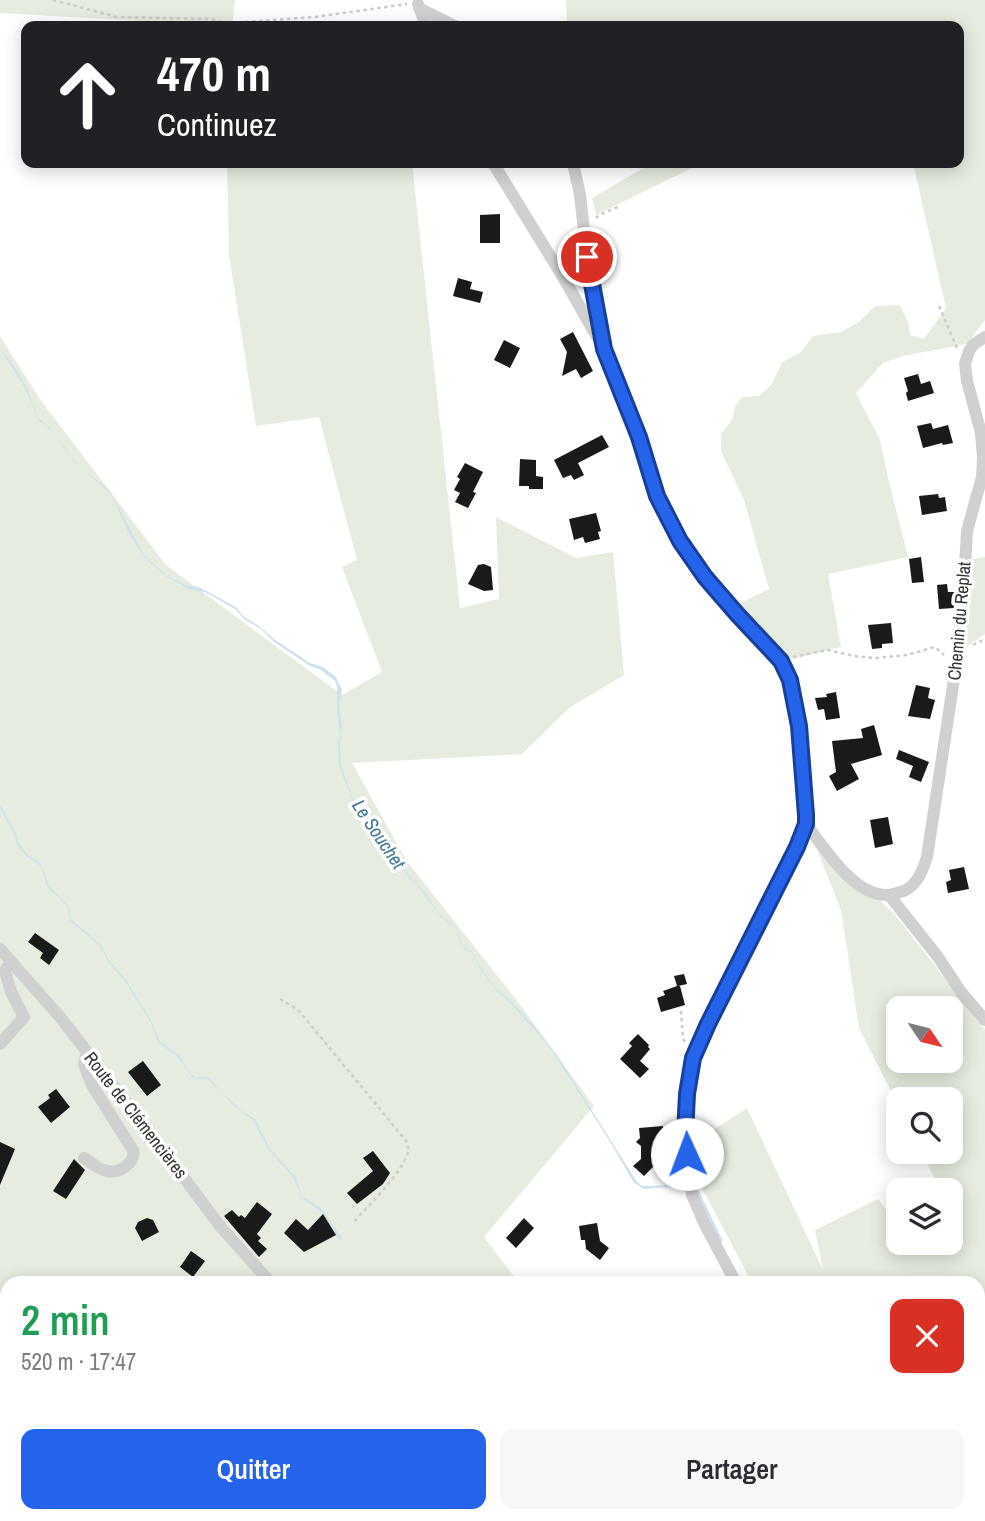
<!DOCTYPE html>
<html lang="fr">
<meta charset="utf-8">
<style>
body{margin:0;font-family:"Archivo Narrow",sans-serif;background:#f7f7f7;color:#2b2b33;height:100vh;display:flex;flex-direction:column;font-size:26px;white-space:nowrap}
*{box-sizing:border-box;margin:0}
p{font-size:23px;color:#7c7c81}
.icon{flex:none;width:38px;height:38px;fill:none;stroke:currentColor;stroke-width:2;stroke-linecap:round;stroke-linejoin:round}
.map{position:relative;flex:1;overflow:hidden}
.details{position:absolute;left:0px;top:1276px;width:985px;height:247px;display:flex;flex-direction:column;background:#fff;border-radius:21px 21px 0 0;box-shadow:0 4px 18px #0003}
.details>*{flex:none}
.banner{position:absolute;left:21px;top:21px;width:943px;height:147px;border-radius:14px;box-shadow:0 4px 18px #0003;background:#202124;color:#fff;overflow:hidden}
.needle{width:46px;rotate:125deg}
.tools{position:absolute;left:886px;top:996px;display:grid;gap:14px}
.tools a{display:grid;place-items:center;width:77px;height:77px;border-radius:14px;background:#fff;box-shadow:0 4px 18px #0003;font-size:35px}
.pin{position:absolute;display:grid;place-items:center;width:60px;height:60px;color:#fff;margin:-30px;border:4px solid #fff;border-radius:50%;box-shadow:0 2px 7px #0007}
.me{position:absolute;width:77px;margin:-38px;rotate:358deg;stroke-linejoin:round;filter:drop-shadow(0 0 5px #0008)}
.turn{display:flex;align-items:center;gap:24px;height:147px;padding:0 21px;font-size:32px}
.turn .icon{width:91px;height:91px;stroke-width:2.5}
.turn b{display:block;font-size:49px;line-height:60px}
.round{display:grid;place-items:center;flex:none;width:74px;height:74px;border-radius:14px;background:#f7f7f7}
.summary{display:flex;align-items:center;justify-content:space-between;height:119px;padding:0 21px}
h1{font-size:42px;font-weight:600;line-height:52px;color:#1e9e55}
.button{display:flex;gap:14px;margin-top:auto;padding:14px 21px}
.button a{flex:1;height:80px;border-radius:14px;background:#2563eb;color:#fff;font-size:28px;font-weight:600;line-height:80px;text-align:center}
.button a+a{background:#f7f7f7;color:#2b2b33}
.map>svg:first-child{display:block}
</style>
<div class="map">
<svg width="985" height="1521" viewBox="0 0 985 1521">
<rect width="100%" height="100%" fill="#fff"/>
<!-- green -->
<path fill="#e6ecdf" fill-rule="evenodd" d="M 0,0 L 235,0 L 232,26 L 0,13 Z
M 566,0 L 985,0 L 985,320 L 967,344 L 902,356 L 883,363 L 856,393 L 880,440 L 889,482 L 908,557 L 828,574 L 841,647 L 776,663 L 726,610 L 769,589 L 744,500 L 721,451 L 721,434 L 732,420 L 735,406 L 742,397 L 759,396 L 772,384 L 782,362 L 801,352 L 813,336 L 841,332 L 859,322 L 875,306 L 900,305 L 909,325 L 910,335 L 924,339 L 946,308 L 913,163 L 959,163 L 959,26 L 567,26 Z
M 227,163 L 412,163 L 460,608 L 499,599 L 496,517 L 576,558 L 613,552 L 624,675 L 569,708 L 522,754 L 352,763 L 406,860 L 515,998 L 594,1106 L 484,1237 L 519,1283 L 7,1283 L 7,1516 L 718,1516 L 723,1521 L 0,1521 L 0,336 L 39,398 L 166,565 L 342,695 L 382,672 L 342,567 L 357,560 L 319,417 L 256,426 L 229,255 Z
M 652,163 L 702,163 L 596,215 L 592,198 Z
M 985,557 L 985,634 L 965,648 L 967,560 Z
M 810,832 L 895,915 L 985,1030 L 985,1311 L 978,1316 L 978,1283 L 767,1283 L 748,1275 L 697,1179 L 698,1140 L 747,1108 L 823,1270 L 815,1230 L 878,1199 L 898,1226 L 898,1242 L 950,1242 L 950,1190 L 941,1190 L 921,1152 L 950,1152 L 950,1099 L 898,1099 L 898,1105 L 859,1028 L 841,910 ZM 898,1008 L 950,1008 L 950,1060 L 898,1060 Z"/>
<!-- water -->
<path fill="#cfe2ee" d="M 0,349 L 12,363 L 21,377 L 27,388 L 38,418 L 49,427 L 67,453 L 82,468 L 110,491 L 144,555 L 167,576 L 188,586 L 199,587 L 236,607 L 243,616 L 259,626 L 274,639 L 310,663 L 323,667 L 336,677 L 342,689 L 339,708 L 342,724 L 340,743 L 341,766 L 354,801 L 374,822 L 374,832 L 380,841 L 389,848 L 411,878 L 418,885 L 429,898 L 439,914 L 455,926 L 463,946 L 472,952 L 479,965 L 496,989 L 507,997 L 540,1033 L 557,1055 L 637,1182 L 642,1186 L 681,1185 L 681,1186 L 644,1189 L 634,1183 L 612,1145 L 549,1046 L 506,998 L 497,991 L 479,967 L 472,953 L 465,949 L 461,944 L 455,927 L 440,916 L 418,886 L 409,878 L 388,848 L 380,843 L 373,832 L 372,823 L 370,819 L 365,812 L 355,804 L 352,799 L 339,766 L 338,743 L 340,734 L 337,712 L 337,688 L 335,681 L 321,670 L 310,666 L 274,642 L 261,629 L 244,619 L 235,609 L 205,592 L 189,589 L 167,577 L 145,558 L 129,534 L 112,495 L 74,461 L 53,433 L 46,425 L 39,421 L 25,388 Z
M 0,805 L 15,831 L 19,844 L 28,855 L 42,865 L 49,886 L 69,906 L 71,919 L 101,945 L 109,960 L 126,980 L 152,1022 L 160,1042 L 180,1056 L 186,1067 L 194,1077 L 208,1077 L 223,1094 L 242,1111 L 255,1119 L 270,1149 L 296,1177 L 302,1197 L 320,1207 L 342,1238 L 339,1240 L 320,1211 L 302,1198 L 293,1177 L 268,1149 L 253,1120 L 233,1105 L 210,1081 L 207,1079 L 193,1078 L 177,1056 L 159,1043 L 151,1023 L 125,981 L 110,964 L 99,945 L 70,921 L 68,906 L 47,887 L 42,867 L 26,855 L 17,845 L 14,833 L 0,809 Z"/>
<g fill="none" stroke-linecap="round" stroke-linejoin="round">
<!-- stream -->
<path stroke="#cfe2ee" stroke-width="3.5" d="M 697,1191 L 721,1241"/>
</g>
<!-- building -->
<path fill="#1a1a1a" d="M 500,214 L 500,243 L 480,243 L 480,215 Z
M 458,278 L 472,282 L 470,289 L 483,292 L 480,303 L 453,296 Z
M 573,332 L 593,371 L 581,378 L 576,369 L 562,376 L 567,352 L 560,339 Z
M 504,340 L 520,348 L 510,368 L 494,360 Z
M 918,374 L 921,384 L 930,381 L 934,393 L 908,401 L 906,393 L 908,391 L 904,378 Z
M 931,423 L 933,429 L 948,425 L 953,443 L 943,445 L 942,443 L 923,448 L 917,426 Z
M 602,435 L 609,447 L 578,463 L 584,475 L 574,480 L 571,475 L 563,478 L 554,460 Z
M 520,459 L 536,460 L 536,476 L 543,477 L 543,489 L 529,489 L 529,486 L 519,486 Z
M 465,463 L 483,472 L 473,492 L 476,493 L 468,508 L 455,502 L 460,493 L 454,490 L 460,479 L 457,477 Z
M 938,494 L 939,498 L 945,497 L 947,511 L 922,515 L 919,496 Z
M 596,513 L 601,531 L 598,532 L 600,539 L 585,543 L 583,537 L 574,540 L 569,519 Z
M 921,557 L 924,582 L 912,583 L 909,559 Z
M 484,564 L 491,567 L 493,590 L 484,591 L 468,584 L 478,565 Z
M 947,584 L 948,592 L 955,592 L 954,608 L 939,609 L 937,585 Z
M 891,623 L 893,643 L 882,644 L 882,648 L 872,649 L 868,625 Z
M 916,685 L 930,688 L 928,698 L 935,700 L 930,719 L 908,716 Z
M 836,692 L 840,718 L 826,720 L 824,709 L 818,710 L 815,698 L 827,697 L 826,694 Z
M 874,725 L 882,755 L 851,764 L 859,779 L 837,791 L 829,776 L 836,772 L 832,741 L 863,738 L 861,729 Z
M 899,750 L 929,762 L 921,782 L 909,777 L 913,766 L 896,759 Z
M 888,817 L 893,844 L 875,848 L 870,820 Z
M 964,867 L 969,889 L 948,893 L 946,882 L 951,880 L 949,870 Z
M 35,933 L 59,950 L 49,965 L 40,958 L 43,953 L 28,942 Z
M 684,974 L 687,984 L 678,986 L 680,986 L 685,1005 L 661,1012 L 657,998 L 665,995 L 663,991 L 677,986 L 674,976 Z
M 638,1034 L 649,1045 L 648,1047 L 650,1049 L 640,1061 L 649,1069 L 640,1078 L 620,1059 L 632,1046 L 629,1043 Z
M 143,1061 L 161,1085 L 147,1096 L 128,1072 Z
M 56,1089 L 70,1107 L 51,1123 L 38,1107 L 50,1098 L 48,1095 Z
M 663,1126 L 664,1156 L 644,1176 L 633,1166 L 641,1159 L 641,1146 L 636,1142 L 640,1138 L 639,1128 Z
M 0,1142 L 15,1149 L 0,1185 Z
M 373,1151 L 390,1173 L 383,1184 L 357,1204 L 347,1193 L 373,1171 L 363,1158 Z
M 74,1159 L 85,1170 L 66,1199 L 53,1191 Z
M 257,1202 L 272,1214 L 257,1234 L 261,1238 L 258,1241 L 267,1249 L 259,1257 L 224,1216 L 232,1210 L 239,1217 L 241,1215 L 245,1218 Z
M 323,1214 L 336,1235 L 304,1252 L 284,1233 L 296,1219 L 308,1230 Z
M 147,1218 L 153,1220 L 159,1232 L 142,1241 L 135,1228 L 138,1222 Z
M 524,1218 L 534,1228 L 516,1248 L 506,1238 Z
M 597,1223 L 600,1241 L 609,1248 L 600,1260 L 586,1249 L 585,1240 L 581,1240 L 579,1226 Z
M 191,1251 L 205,1261 L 193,1277 L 180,1267 Z"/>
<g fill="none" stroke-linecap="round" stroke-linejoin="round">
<!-- path -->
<path stroke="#cdcdcd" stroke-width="2.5" stroke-dasharray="3.5 3.5" stroke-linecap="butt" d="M 53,0 L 117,17 L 211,19 L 235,26 L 245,22 L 315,17 L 407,4
M 596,218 L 599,215 L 620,206
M 939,306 L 957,348
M 973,645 L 985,639
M 793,657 L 828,650 L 854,656 L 875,658 L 907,655 L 935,647 L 944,655
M 280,999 L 292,1006 L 300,1012 L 407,1142 L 409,1150 C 401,1175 371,1202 354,1222
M 681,1011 L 683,1038 L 686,1045
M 0,1436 L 7,1442
M 115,1516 L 119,1521
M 610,1521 L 613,1516"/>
<!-- minor -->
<path stroke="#d0d0d0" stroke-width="12" d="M 418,4 L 426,26
M 419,8 L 455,26
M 493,163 L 563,277 L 604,349 L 639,437 L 657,496 L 680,541 L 705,577 L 781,661 L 790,680 L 799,726 L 806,815 L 806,824 L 797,847 L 699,1044 L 691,1067 L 687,1094 L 685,1134 L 692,1195 L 704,1223 L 736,1283
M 573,163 L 580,195 L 587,257 L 602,338
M 806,824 C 824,847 853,895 886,895 C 890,895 893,894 897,893 C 915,890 922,873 927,857 L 961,633 L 967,531 L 982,477 L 983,457 L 981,433 L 967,381 L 965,364 L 969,351 L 974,344 L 985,337
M 889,895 L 938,957 L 961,992 L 985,1020
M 0,949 L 60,1017 L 143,1123 L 220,1226 L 271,1283
M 0,1044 L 24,1017 L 11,992 L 5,971 L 11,961
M 84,1158 C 90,1162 97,1168 104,1170 C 118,1175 132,1166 134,1152 L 92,1085 L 84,1064 L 87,1052
M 315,1516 L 318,1521
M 714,1516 L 719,1521"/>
</g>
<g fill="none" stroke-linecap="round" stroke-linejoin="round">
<defs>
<path id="route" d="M 587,257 L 604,349 L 639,437 L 657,496 L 680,541 L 705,577 L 737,614 L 781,661 L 790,680 L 799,726 L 806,815 L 806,824 L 797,847 L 708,1024 L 693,1058 L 687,1094 L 685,1134 L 687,1154"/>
</defs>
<!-- route casing -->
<use href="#route" stroke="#184099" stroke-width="18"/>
<!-- route -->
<use href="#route" stroke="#2563eb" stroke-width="12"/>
</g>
<g text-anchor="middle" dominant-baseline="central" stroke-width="7" stroke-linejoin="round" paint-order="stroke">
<!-- street labels -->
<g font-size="18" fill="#333" stroke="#fff">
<text transform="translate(959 621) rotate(-85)">Chemin du Replat</text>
<text transform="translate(136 1115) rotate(52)">Route de Clémencières</text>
</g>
<!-- water labels -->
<g font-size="19" font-style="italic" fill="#3f7597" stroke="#fff">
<text transform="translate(379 834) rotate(56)">Le Souchet</text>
</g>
</g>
</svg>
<div class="tools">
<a><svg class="needle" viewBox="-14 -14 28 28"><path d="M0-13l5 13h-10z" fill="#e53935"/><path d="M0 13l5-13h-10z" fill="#7c7c81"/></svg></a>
<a><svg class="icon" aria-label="search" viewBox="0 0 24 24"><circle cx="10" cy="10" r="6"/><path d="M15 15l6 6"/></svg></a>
<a><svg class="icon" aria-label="layers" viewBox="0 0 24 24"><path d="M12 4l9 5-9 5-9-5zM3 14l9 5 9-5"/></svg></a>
</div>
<div class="pin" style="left:587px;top:257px;background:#d93025"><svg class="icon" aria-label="arrive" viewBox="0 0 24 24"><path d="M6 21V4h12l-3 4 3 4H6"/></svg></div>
<svg class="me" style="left:687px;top:1154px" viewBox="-20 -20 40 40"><circle r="19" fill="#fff"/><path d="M0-13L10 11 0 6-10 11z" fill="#2563eb"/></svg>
<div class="banner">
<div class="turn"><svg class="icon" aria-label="ahead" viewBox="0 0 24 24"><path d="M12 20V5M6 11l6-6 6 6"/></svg><div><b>470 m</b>Continuez</div></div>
</div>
<section class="details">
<div class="summary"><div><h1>2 min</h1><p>520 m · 17:47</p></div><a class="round" style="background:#d93025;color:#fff"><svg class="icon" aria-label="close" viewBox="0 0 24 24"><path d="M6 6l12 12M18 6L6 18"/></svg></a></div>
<div class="button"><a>Quitter</a><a>Partager</a></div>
</section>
</div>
